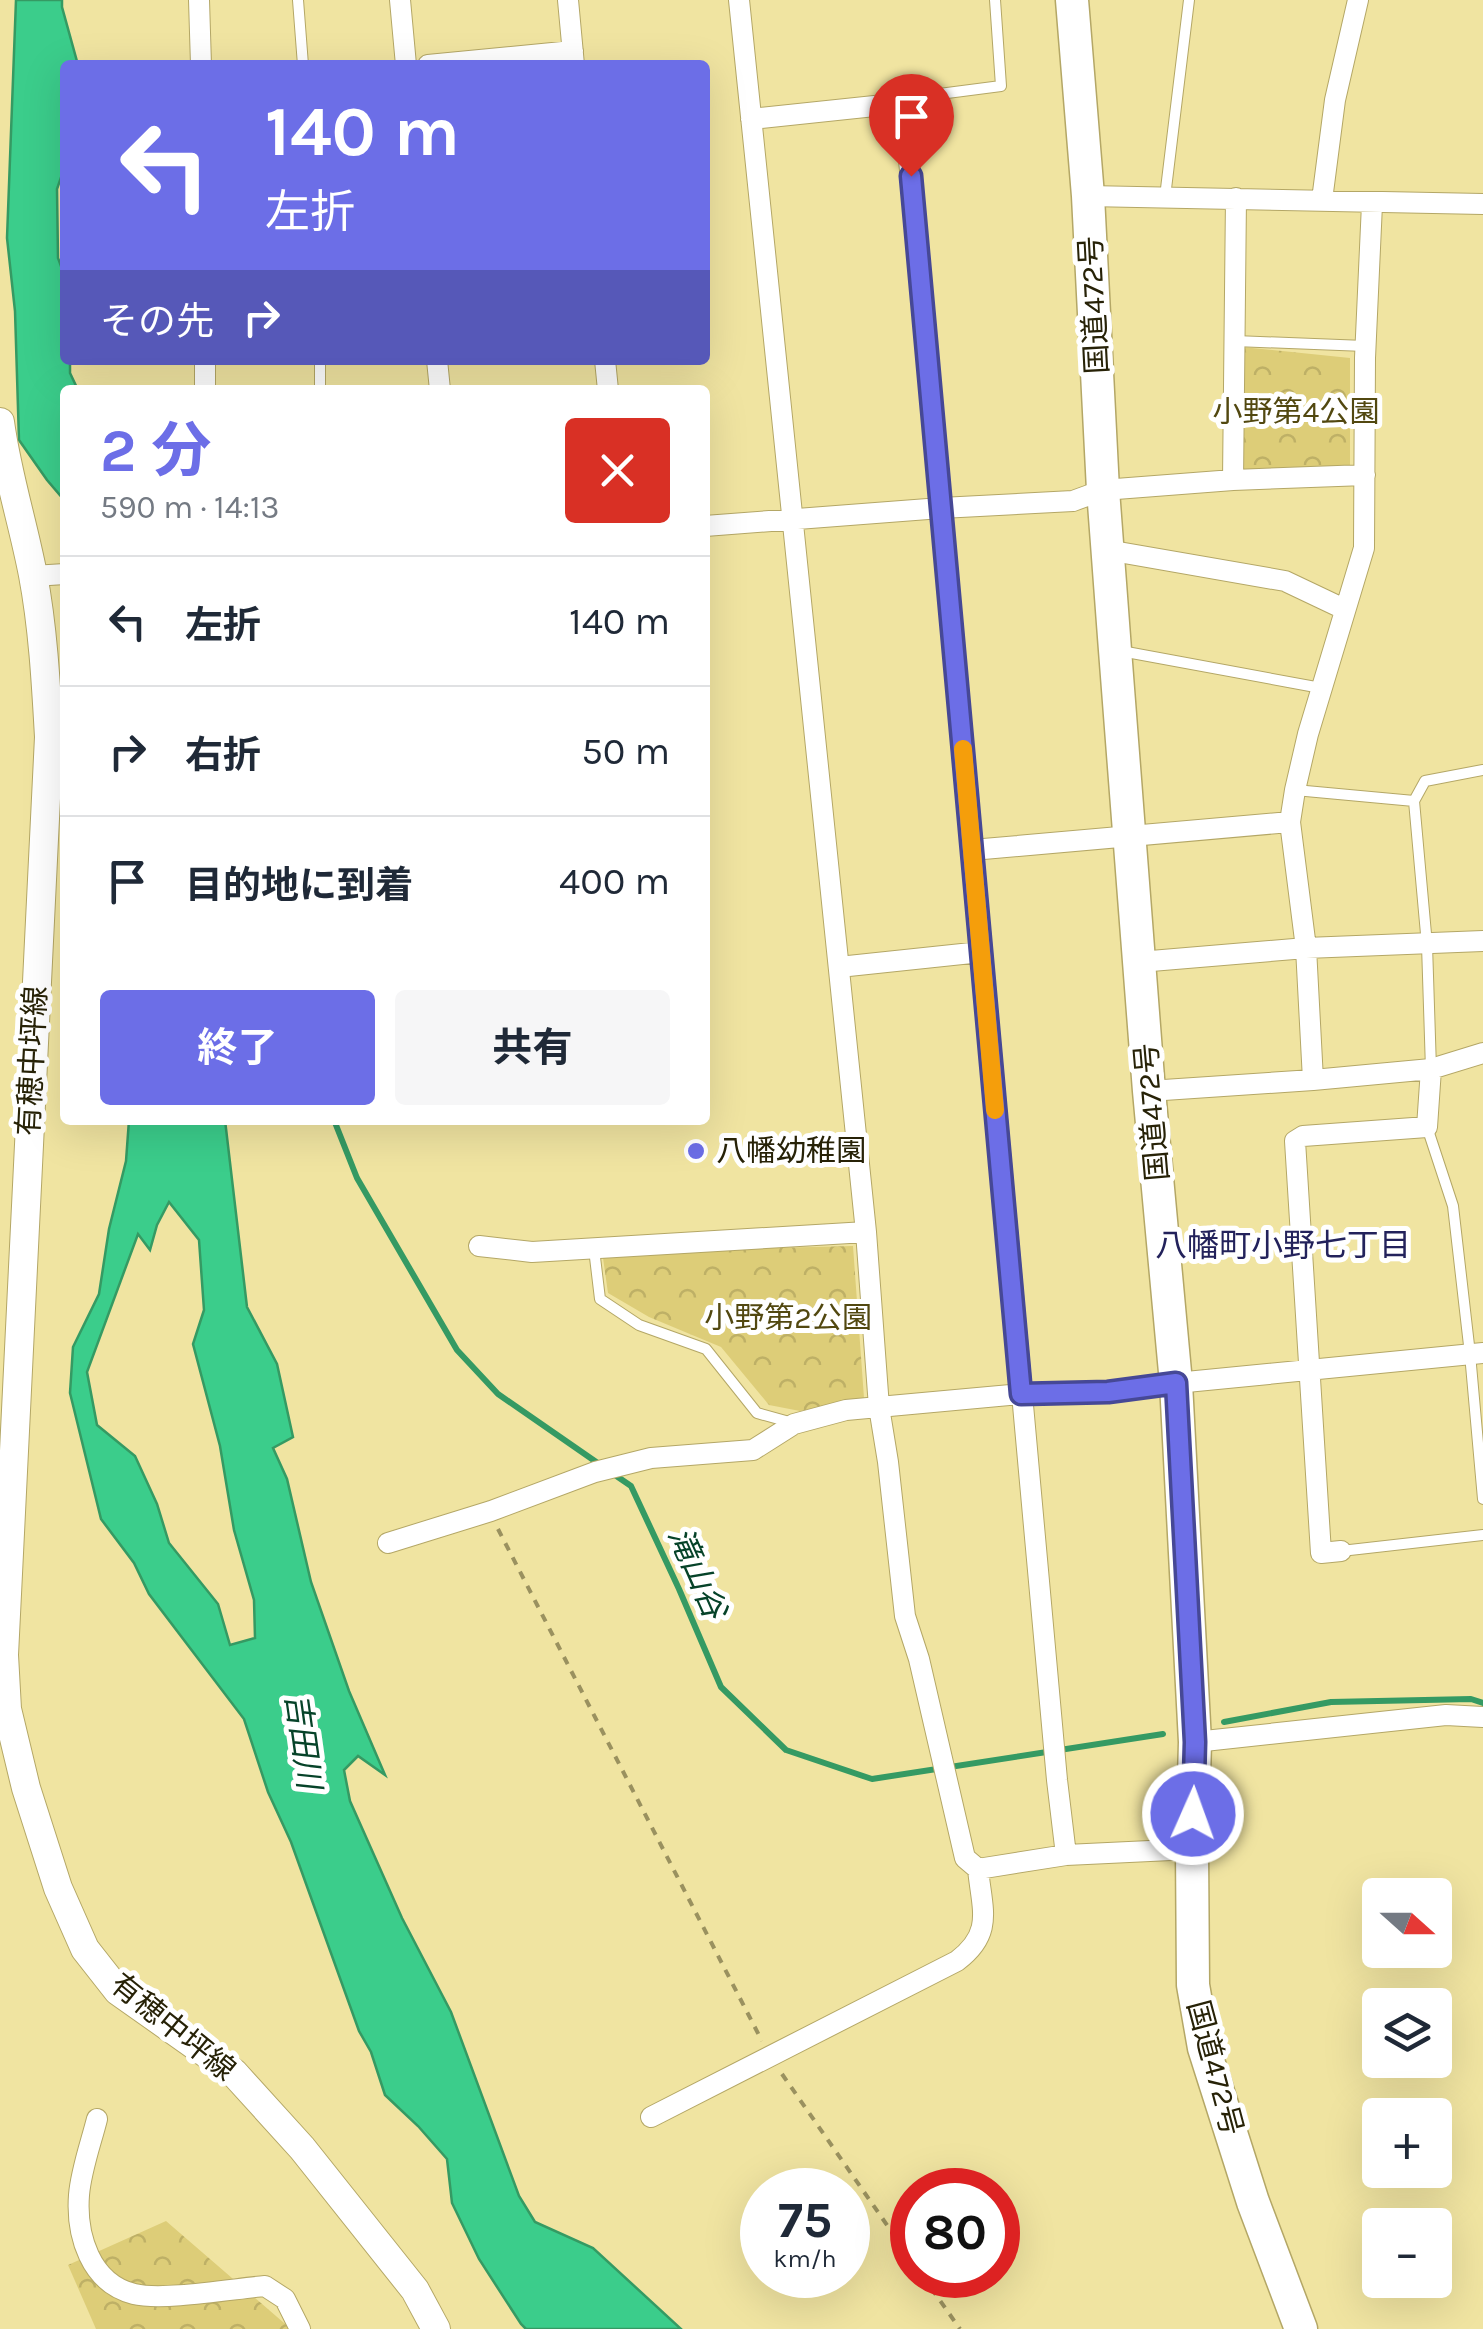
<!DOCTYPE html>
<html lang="ja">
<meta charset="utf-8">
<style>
body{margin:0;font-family:Karla,"Noto Sans JP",sans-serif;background:#f6f6f7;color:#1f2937;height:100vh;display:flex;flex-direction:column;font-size:38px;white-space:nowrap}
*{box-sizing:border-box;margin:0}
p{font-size:32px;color:#747a83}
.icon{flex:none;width:55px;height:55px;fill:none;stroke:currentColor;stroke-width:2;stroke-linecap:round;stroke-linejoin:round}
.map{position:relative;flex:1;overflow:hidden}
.details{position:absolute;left:60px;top:385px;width:650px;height:740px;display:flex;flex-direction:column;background:#fff;border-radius:10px;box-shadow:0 10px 40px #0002}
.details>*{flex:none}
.hud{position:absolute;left:60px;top:60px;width:650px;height:305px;border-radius:10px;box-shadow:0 10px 40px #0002;background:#6c6ee7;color:#fff;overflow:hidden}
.needle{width:65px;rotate:111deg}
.tools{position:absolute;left:1362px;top:1878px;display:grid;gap:20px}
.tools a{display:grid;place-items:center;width:90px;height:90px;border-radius:10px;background:#fff;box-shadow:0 10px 40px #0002;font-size:50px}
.speed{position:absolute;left:740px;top:2168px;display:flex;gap:20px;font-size:50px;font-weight:700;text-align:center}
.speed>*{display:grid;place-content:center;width:130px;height:130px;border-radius:50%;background:#fff;box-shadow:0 10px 40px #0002;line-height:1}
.speed small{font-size:25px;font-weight:400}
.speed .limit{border:15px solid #d22;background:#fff;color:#111}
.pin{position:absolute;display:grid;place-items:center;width:85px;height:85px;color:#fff;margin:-102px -42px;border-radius:50% 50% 50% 0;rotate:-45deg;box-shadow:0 0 10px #0007}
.pin .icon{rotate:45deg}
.me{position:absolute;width:110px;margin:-55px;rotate:2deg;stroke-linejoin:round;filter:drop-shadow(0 0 8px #0008)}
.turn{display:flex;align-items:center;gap:35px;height:210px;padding:0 40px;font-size:45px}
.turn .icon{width:130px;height:130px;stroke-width:2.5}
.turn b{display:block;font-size:70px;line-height:85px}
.then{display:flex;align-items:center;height:95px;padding:0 40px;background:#0003;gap:20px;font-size:38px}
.round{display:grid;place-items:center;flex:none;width:105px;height:105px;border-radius:10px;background:#f6f6f7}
.summary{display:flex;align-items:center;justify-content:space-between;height:170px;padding:0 40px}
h1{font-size:60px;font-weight:700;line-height:75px;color:#6c6ee7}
.button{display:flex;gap:20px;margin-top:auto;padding:20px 40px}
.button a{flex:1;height:115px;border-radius:10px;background:#6c6ee7;color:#fff;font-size:40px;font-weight:700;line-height:115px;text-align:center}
.button a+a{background:#f6f6f7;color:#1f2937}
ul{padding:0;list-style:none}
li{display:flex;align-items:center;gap:30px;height:130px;padding:0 40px;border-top:2px solid #e0e1e3}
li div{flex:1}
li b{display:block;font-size:38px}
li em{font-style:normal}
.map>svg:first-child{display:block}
</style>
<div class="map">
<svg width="1483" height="2329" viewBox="0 0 1483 2329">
<defs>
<pattern id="forest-crowns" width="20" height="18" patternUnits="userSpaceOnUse" patternTransform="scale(2.5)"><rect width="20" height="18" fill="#ddcd78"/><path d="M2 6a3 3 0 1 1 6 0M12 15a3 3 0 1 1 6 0" fill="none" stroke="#beb066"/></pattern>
</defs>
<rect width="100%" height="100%" fill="#f0e4a1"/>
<!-- forest -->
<path fill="url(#forest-crowns)" d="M 1242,347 L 1350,358 L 1350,467 L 1241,472 Z
M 853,1246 L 864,1398 L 800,1411 L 769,1405 L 721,1347 L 649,1317 L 608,1293 L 603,1258 L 733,1249 Z
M 166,2221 L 291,2329 L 96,2329 L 68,2265 Z"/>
<!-- water -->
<path fill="#3bcd8b" stroke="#359a63" stroke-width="2.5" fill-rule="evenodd" d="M 16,0 L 62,0 L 62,7 L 78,65 L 65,65 L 65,166 L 57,189 L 58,258 L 65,277 L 65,360 L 70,360 L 70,373 L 78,390 L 65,390 L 65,501 L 47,480 L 19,440 L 15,311 L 7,238 Z
M 129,1120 L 225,1120 L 247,1307 L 277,1364 L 293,1437 L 273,1448 L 287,1479 L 311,1582 L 349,1691 L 385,1775 L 358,1756 L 344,1770 L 350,1801 L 402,1918 L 451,2012 L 519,2196 L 535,2222 L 593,2248 L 681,2329 L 526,2329 L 521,2324 L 479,2259 L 452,2203 L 447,2159 L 418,2126 L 385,2095 L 371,2052 L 359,2031 L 291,1842 L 268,1792 L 244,1719 L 149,1594 L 134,1563 L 101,1519 L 70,1393 L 73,1347 L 99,1294 L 109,1229 L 126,1161 ZM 169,1202 L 199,1240 L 204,1310 L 193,1344 L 220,1446 L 234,1530 L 254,1600 L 255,1638 L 230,1645 L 218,1604 L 169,1543 L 157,1504 L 135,1456 L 97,1425 L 87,1372 L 138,1234 L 150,1250 L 157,1225 Z"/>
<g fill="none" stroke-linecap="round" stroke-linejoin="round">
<!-- stream -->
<path stroke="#359a63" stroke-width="6" d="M 334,1120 L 357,1178 L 457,1350 L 498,1394 L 602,1466
M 612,1473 L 631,1486 L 679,1589 L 721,1687 L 786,1750 L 872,1779 L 1163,1734
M 1224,1722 L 1331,1702 L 1471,1699 L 1483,1703"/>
<defs>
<path id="service" d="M 298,0 L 303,65
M 903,103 L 924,96 L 1001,86 L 995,0
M 1165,197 L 1189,0
M 1235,341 L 1365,346
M 320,360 L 320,390
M 1121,651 L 1321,688
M 1295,790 L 1414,801 L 1425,781 L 1483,770
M 1414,801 L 1427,945 L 1431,1069
M 1427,1127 L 1453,1206 L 1470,1354 L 1483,1499
M 594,1249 L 600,1299 L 639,1325 L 706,1349 L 757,1413 L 793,1423
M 1341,1551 L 1483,1535"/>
<path id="minor" d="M 199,0 L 201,65
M 400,0 L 406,65
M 568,0 L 574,65
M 428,65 L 573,51
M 751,119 L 903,103 L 918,247 L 1057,1780 L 1066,1855
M 1088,196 L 1483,204
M 1236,198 L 1233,480 L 1365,475
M 1322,200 L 1335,100 L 1358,0
M 205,360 L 205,390
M 437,360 L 440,390
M 605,360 L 608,390
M 705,526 L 941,508 L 1073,501 L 1103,490 L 1233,480
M 1107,550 L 1285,581 L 1344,609
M 33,576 L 65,574
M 972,850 L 1290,822
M 1139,962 L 1306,948 L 1483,941
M 839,967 L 981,952
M 1313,1080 L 1306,948 L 1290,822 L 1295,790 L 1308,734 L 1364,548 L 1365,358 L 1372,204
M 1149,1091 L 1313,1080 L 1431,1069 L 1483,1053
M 479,1246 L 532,1252 L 866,1232
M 388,1543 L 491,1511 L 595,1472 L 651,1458 L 753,1450 L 794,1424 L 846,1410 L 1021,1394 L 1108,1392 L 1176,1383 L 1483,1353
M 1341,1551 L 1321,1553 L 1295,1141 L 1303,1136 L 1427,1127 L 1431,1069
M 1195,1742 L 1446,1715 L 1483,1717
M 978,1869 L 1066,1855 L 1192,1849
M 651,2117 L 957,1961 C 994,1933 982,1910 978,1869 L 965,1858 L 919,1659 L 905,1616 L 888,1462 L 879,1407 L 866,1232 L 739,0
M 97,2119 C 91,2143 81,2170 79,2195 C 76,2235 90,2283 134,2294 C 163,2301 232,2289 265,2286 L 285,2299 L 300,2329"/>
<path id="secondary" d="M 0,422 C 7,474 23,523 33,575 C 43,628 46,684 49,737 L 4,1655 L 7,1709 L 26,1788 L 58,1888 L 85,1949 L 118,1991 L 234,2073 L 302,2148 L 415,2290 L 436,2329"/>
<path id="trunk" d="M 1072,0 L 1088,196 L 1103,490 L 1115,650 L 1149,1091 L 1176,1383 L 1195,1742 L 1192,1849 L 1193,1985 L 1204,2048 L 1253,2202 L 1301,2329"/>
</defs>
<!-- service casing -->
<use href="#service" stroke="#b4a766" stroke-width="12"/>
<!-- minor casing -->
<use href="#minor" stroke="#b4a766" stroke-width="22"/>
<!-- secondary casing -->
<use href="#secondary" stroke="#b4a766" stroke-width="30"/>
<!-- trunk casing -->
<use href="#trunk" stroke="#b4a766" stroke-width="35"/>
<!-- path -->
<path stroke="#9a915f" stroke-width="4" stroke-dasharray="8 8" stroke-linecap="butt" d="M 498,1529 L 762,2041
M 782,2074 L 912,2261
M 922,2275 L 960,2329"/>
<!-- service -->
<use href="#service" stroke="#fff" stroke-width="10"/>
<!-- minor -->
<use href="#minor" stroke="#fff" stroke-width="20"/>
<!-- secondary -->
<use href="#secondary" stroke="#fff" stroke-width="28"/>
<!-- trunk -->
<use href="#trunk" stroke="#fff" stroke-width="32"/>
</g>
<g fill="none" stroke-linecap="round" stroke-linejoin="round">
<defs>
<path id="route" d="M 911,176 L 1021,1394 L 1108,1392 L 1176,1383 L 1195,1742 L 1193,1814"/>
</defs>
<!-- route casing -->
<use href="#route" stroke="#464896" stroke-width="25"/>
<!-- route -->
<use href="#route" stroke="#6c6ee7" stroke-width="18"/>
<!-- slow -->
<path stroke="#f59e0b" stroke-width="18" d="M 963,749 L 995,1110"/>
</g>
<!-- markers -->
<circle fill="#6c6ee7" stroke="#fff" stroke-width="4" cx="696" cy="1151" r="10"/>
<g text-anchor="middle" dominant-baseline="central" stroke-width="10" stroke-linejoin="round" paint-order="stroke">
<!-- street labels -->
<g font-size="30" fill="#272207" stroke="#fff">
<text transform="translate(1094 305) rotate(-93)">国道472号</text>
<text transform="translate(32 1061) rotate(-87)">有穂中坪線</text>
<text transform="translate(1152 1112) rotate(-95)">国道472号</text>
<text transform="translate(173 2027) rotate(39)">有穂中坪線</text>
<text transform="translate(1215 2068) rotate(75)">国道472号</text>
</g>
<!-- park labels -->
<g font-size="30" fill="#524810" stroke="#fff">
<text x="1296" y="412">小野第4公園</text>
<text x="788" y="1318">小野第2公園</text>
</g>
<!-- poi labels -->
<g font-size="30" fill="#272207" stroke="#fff" text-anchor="start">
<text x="716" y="1151">八幡幼稚園</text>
</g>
<!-- neighbourhood labels -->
<g font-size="32" fill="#23225b" stroke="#fff">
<text x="1283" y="1245">八幡町小野七丁目</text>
</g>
<!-- water labels -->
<g font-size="32" font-style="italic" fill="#064329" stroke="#fff">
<text transform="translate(697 1573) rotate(66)">滝山谷</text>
<text transform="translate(303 1741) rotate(82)">吉田川</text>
</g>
</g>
</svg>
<div class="tools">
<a><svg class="needle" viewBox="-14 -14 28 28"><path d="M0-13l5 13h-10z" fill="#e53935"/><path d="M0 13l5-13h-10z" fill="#747a83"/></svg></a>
<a><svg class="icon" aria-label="layers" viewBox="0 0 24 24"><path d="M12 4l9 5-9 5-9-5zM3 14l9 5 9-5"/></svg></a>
<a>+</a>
<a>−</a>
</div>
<div class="speed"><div>75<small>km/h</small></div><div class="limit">80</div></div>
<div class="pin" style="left:911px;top:176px;background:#d93025"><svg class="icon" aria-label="arrive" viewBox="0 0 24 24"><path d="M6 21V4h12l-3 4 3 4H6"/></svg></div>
<svg class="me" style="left:1193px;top:1814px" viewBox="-20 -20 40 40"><circle r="17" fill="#6c6ee7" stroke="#fff" stroke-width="3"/><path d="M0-11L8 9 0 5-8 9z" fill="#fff"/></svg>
<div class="hud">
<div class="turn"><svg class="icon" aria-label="left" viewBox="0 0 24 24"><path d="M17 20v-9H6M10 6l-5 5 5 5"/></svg><div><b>140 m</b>左折</div></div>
<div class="then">その先<svg class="icon" aria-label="right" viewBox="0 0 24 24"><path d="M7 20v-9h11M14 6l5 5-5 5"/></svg></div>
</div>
<section class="details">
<div class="summary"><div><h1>2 分</h1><p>590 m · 14:13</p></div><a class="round" style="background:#d93025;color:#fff"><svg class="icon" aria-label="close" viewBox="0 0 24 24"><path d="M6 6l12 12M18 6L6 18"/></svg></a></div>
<ul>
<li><svg class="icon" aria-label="left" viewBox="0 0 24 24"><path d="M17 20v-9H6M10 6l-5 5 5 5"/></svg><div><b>左折</b></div><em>140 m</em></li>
<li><svg class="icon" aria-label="right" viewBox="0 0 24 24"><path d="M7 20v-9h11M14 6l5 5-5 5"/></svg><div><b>右折</b></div><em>50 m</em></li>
<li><svg class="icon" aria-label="arrive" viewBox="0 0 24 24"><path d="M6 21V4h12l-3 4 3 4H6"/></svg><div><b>目的地に到着</b></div><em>400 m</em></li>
</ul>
<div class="button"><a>終了</a><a>共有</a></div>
</section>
</div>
